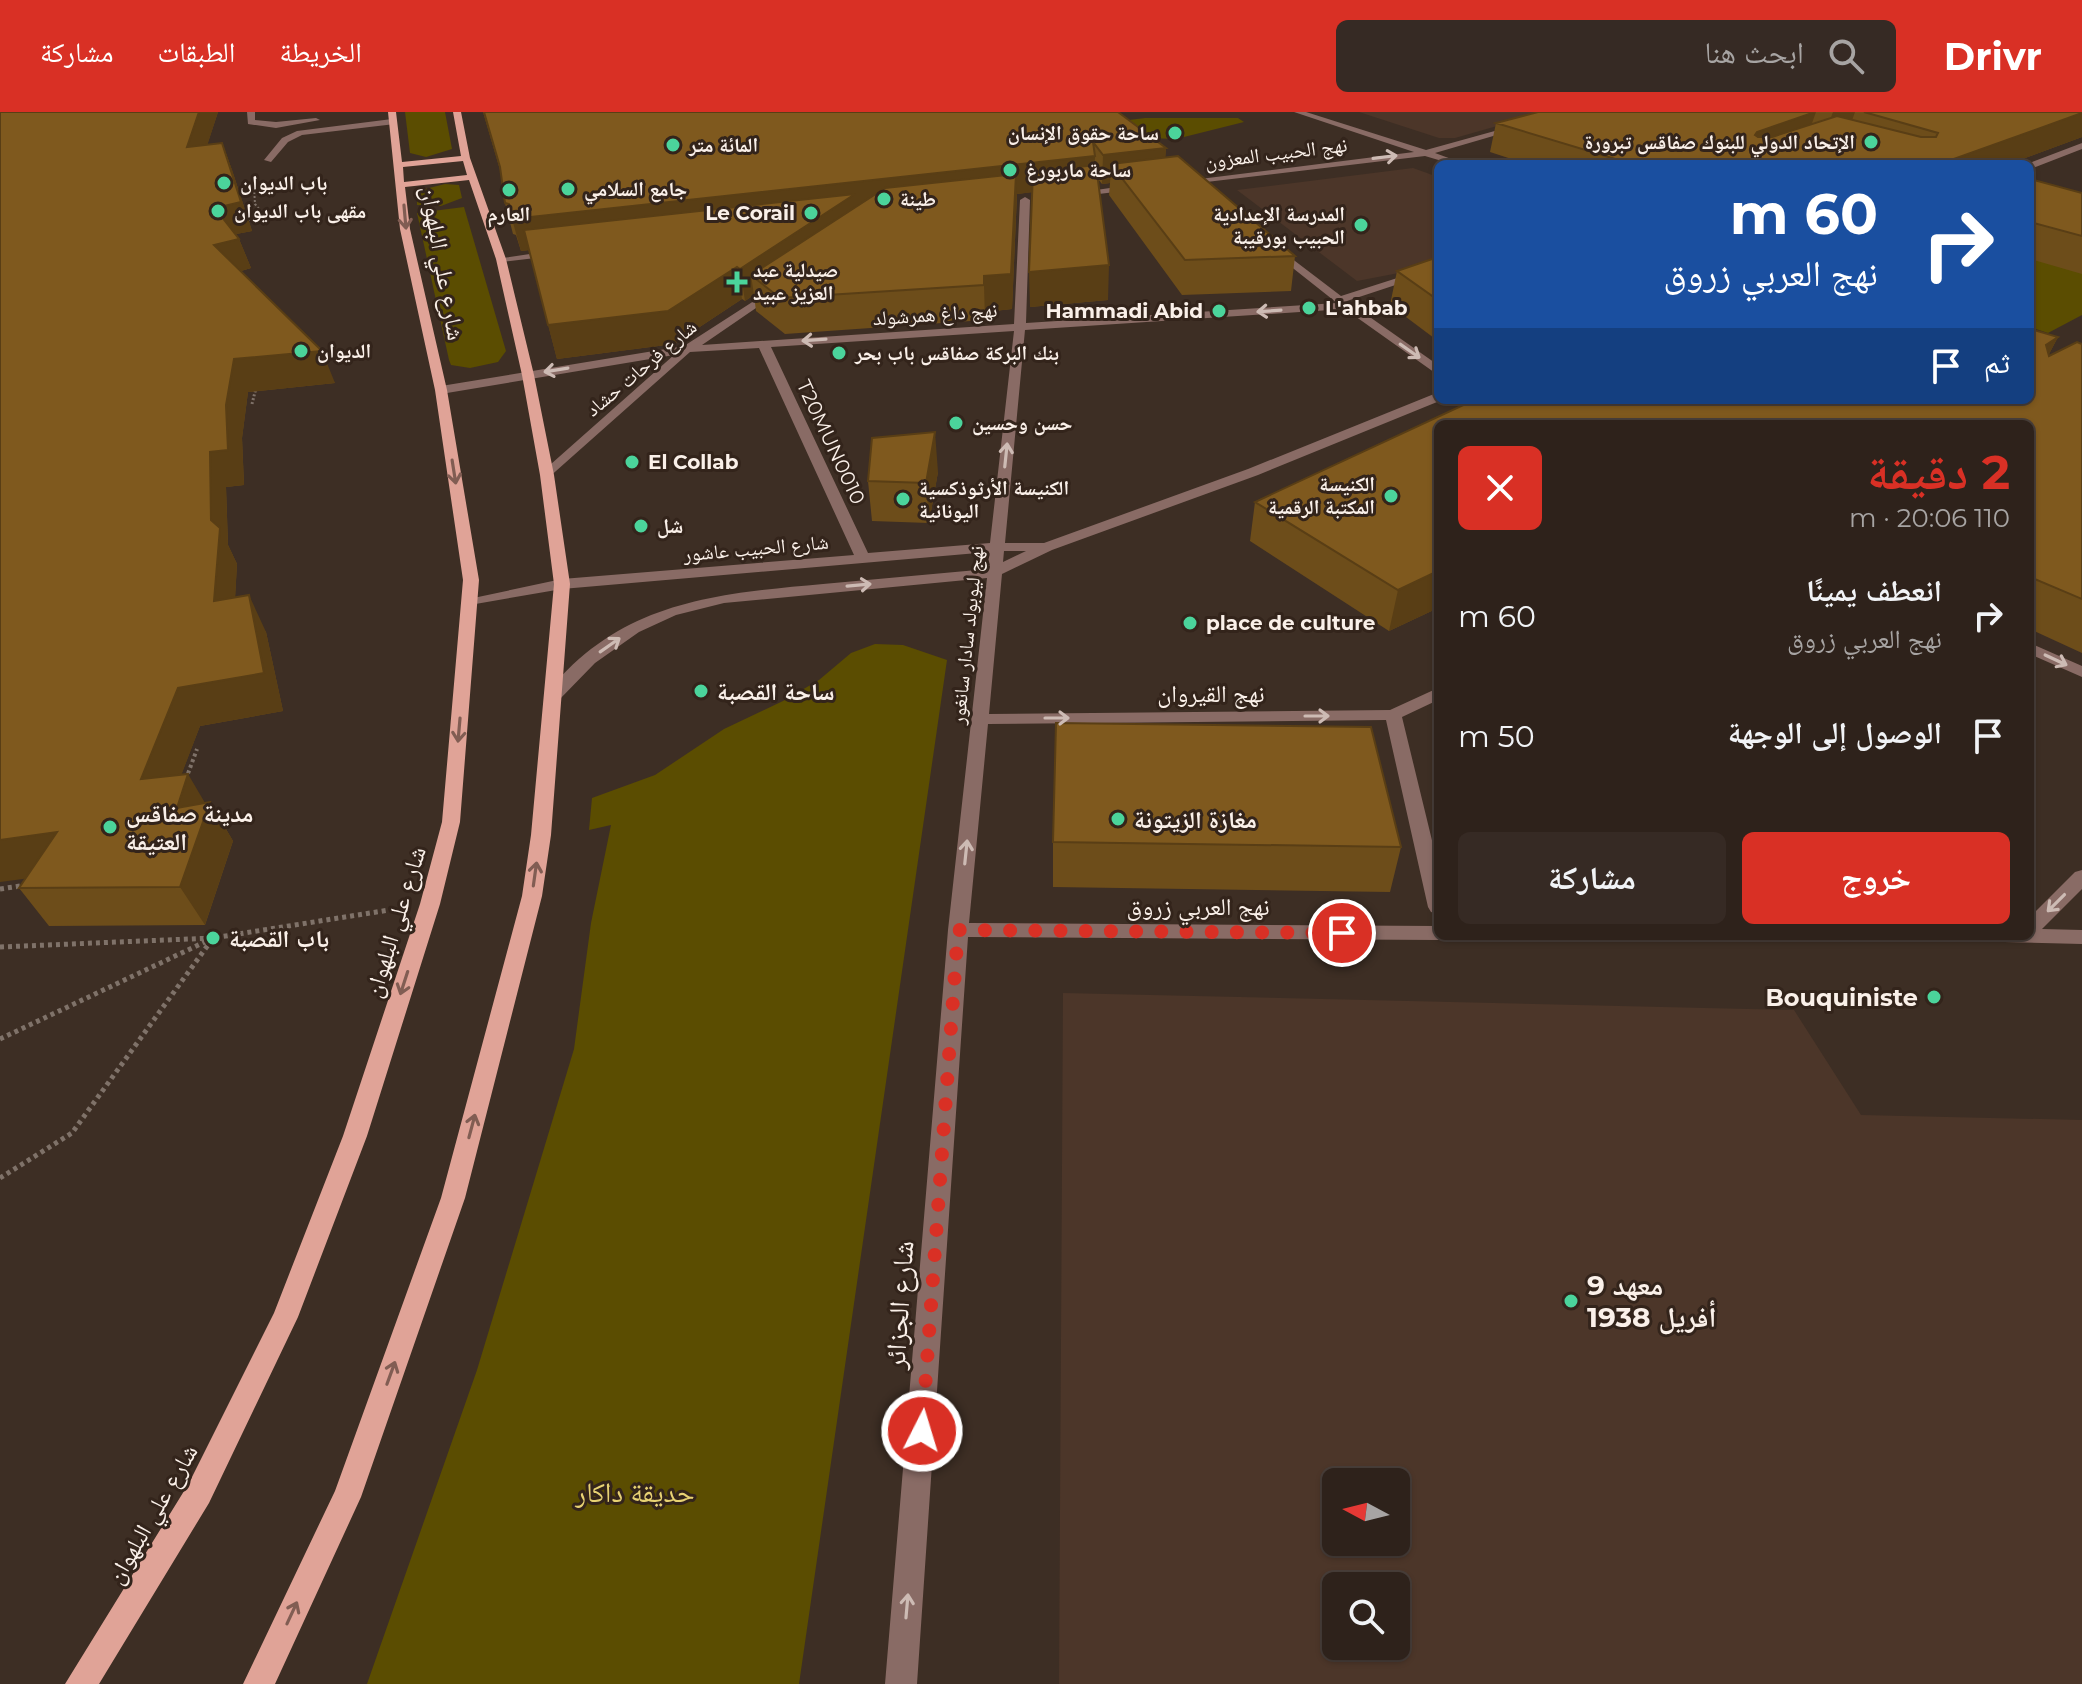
<!DOCTYPE html>
<html lang="ar">
<meta charset="utf-8">
<style>
body{margin:0;font-family:Montserrat,"Noto Naskh Arabic",sans-serif;background:#362a24;color:#f1f3f6;direction:rtl;height:100vh;display:flex;flex-direction:column;font-size:30px;white-space:nowrap}
*{box-sizing:border-box;margin:0}
p{font-size:26px;color:#a7a4a3}
.icon{flex:none;width:44px;height:44px;fill:none;stroke:currentColor;stroke-width:2;stroke-linecap:round;stroke-linejoin:round}
.map{position:relative;flex:1;overflow:hidden;direction:ltr}
.side{position:absolute;left:1434px;top:308px;width:600px;height:520px;display:flex;flex-direction:column;background:#2e221b;border-radius:12px;box-shadow:0 2px 6px #0004,0 0 0 2px #493f3a;direction:rtl}
.side>*{flex:none}
.banner{position:absolute;left:1434px;top:48px;width:600px;height:244px;border-radius:12px;box-shadow:0 2px 6px #0004,0 0 0 2px #493f3a;direction:rtl;background:#1a4fa0;color:#fff;overflow:hidden}
.needle{width:52px;rotate:277deg}
.controls{position:absolute;left:1322px;top:1356px;display:grid;gap:16px}
.controls a{display:grid;place-items:center;width:88px;height:88px;border-radius:12px;background:#2e221b;box-shadow:0 2px 6px #0004,0 0 0 2px #493f3a;font-size:40px}
.pin{position:absolute;display:grid;place-items:center;width:68px;height:68px;color:#fff;margin:-34px;border:4px solid #fff;border-radius:50%;box-shadow:0 2px 8px #0007}
.me{position:absolute;width:88px;margin:-44px;rotate:5deg;stroke-linejoin:round;filter:drop-shadow(0 0 6px #0008)}
.turn{display:flex;align-items:center;gap:28px;height:168px;padding:0 24px;font-size:36px}
.turn .icon{width:104px;height:104px;stroke-width:2.5}
.turn b{display:block;font-size:56px;line-height:68px}
.then{display:flex;align-items:center;height:76px;padding:0 24px;background:#0003;gap:16px;font-size:30px}
.round{display:grid;place-items:center;flex:none;width:84px;height:84px;border-radius:12px;background:#362a24}
.headline{display:flex;align-items:center;justify-content:space-between;height:136px;padding:0 24px}
h1{font-size:48px;font-weight:700;line-height:60px;color:#d93025}
.action{display:flex;gap:16px;margin-top:auto;padding:16px 24px}
.action a{flex:1;height:92px;border-radius:12px;background:#d93025;color:#fff;font-size:32px;font-weight:700;line-height:92px;text-align:center}
.action a+a{background:#362a24;color:#f1f3f6}
ul{padding:0;list-style:none}
li{display:flex;align-items:center;gap:24px;height:120px;padding:0 24px}
li div{flex:1}
li b{display:block;font-size:30px}
li em{font-style:normal}
header{display:flex;align-items:center;gap:48px;box-sizing:border-box;height:112px;padding:0 40px;background:#d93025;color:#fff}
header strong{font-size:38px}
nav{display:flex;gap:44px;margin-inline-start:auto;font-size:28px}
.search{width:560px;height:72px;background:#362a24;display:flex;align-items:center;gap:20px;box-sizing:border-box;padding:0 28px;border-radius:12px;color:#a7a4a3;font-size:30px}
.map>svg:first-child{display:block}
</style>
<header>
<strong>Drivr</strong>
<div class="search"><svg class="icon" aria-label="search" viewBox="0 0 24 24"><circle cx="10" cy="10" r="6"/><path d="M15 15l6 6"/></svg>ابحث هنا</div>
<nav><a>الخريطة</a><a>الطبقات</a><a>مشاركة</a></nav>
</header>
<div class="map">
<svg width="2082" height="1572" viewBox="0 0 2082 1572">
<rect width="100%" height="100%" fill="#3d2e24"/>
<!-- built -->
<path fill="#4c3629" fill-rule="evenodd" d="M 1359,0 L 1546,0 L 1455,26 L 1439,26 Z
M 1413,56 L 1438,65 L 1438,148 L 1404,160 L 1357,169 L 1237,78 Z
M 1063,881 L 1794,898 L 1861,1003 L 2082,1008 L 2082,1572 L 1059,1572 ZM 1336,1370 L 1396,1370 L 1396,1430 L 1336,1430 ZM 1336,1474 L 1396,1474 L 1396,1534 L 1336,1534 Z"/>
<!-- green -->
<path fill="#5b4d01" d="M 405,0 L 445,0 L 452,37 L 426,45 L 410,41 Z
M 1145,6 L 1238,6 L 1244,10 L 1176,27 L 1150,26 L 1129,8 Z
M 445,72 L 459,73 L 462,86 L 441,94 L 417,93 L 417,79 Z
M 2030,91 L 2082,105 L 2082,203 L 2048,221 L 2030,215 Z
M 464,95 L 506,239 L 498,250 L 470,256 L 451,253 L 449,248 L 417,101 Z
M 875,532 L 903,533 L 947,548 L 799,1572 L 367,1572 L 477,1258 L 574,937 L 591,811 L 611,713 L 589,718 L 592,686 L 655,663 L 724,617 L 783,589 L 819,568 L 851,541 Z"/>
<g fill="none" stroke-linecap="round" stroke-linejoin="round">
<!-- path-far3 -->
<path stroke="#7f7269" stroke-width="2" stroke-dasharray="2 2" stroke-linecap="butt" d="M 254,76 L 255,92 L 266,105
M 236,82 L 255,79
M 249,108 L 265,105"/>
<!-- path-far2 -->
<path stroke="#7f7269" stroke-width="3" stroke-dasharray="2 2" stroke-linecap="butt" d="M 252,292 L 256,276"/>
<!-- path-far1 -->
<path stroke="#7f7269" stroke-width="4" stroke-dasharray="3 3" stroke-linecap="butt" d="M 186,667 L 197,637"/>
<!-- path -->
<path stroke="#7f7269" stroke-width="5" stroke-dasharray="4 4" stroke-linecap="butt" d="M 0,777 L 27,773
M 0,835 L 213,826 L 389,798
M 0,927 L 209,828
M 0,1066 L 72,1021 L 213,826"/>
<!-- minor -->
<path fill="#896b65" fill-rule="evenodd" d="M 247,0 L 255,0 L 255,8 L 276,10 L 316,6 L 320,8 L 276,16 L 248,12 Z
M 1294,0 L 1306,0 L 1426,38 L 1520,12 L 1524,15 L 1435,41 L 1465,52 L 1452,52 L 1425,44 L 1181,73 L 1176,70 L 1414,40 Z
M 392,7 L 395,12 L 302,23 L 288,30 L 271,50 L 264,48 L 282,26 L 297,19 Z
M 2082,31 L 2082,37 L 2033,56 L 2027,52 Z
M 1137,72 L 1140,77 L 1074,85 L 1069,82 Z
M 1025,85 L 1030,88 L 1026,211 L 1337,191 L 1270,138 L 1270,134 L 1274,133 L 1341,184 L 1438,153 L 1438,159 L 1347,189 L 1438,253 L 1438,263 L 1345,197 L 1025,218 L 1005,431 L 1044,431 L 1248,357 L 1434,282 L 1438,281 L 1438,288 L 1442,288 L 1258,363 L 1052,438 L 1002,462 L 989,602 L 1390,598 L 1438,576 L 1438,588 L 1402,605 L 1438,753 L 1438,802 L 1431,800 L 1428,795 L 1386,608 L 988,612 L 969,811 L 1438,814 L 1438,824 L 1447,824 L 1438,828 L 968,825 L 917,1572 L 885,1572 L 948,818 L 987,466 L 724,491 L 676,503 L 639,520 L 595,551 L 558,589 L 546,589 L 544,585 C 617,490 713,482 823,472 C 878,467 933,462 988,457 L 989,440 L 562,477 L 464,494 L 464,488 L 562,467 L 854,443 L 759,236 L 690,240 L 547,367 L 542,366 L 542,360 L 674,243 L 441,282 L 435,278 L 441,274 L 684,234 L 777,174 L 782,177 L 781,179 L 702,233 L 1014,212 L 1020,88 ZM 1014,219 L 990,431 L 868,441 L 771,235 ZM 1004,439 L 1026,439 L 1003,450 Z
M 557,138 L 561,139 L 561,143 L 501,150 L 496,147 Z
M 2030,531 L 2082,554 L 2082,565 L 2030,542 Z
M 2082,758 L 2082,777 L 2042,817 L 2082,818 L 2082,832 L 1966,829 L 1963,824 L 2030,824 L 2030,805 L 2075,760 Z"/>
<!-- major -->
<path fill="#e0a397" fill-rule="evenodd" d="M 388,0 L 396,0 L 402,50 L 461,44 L 453,0 L 461,0 L 470,46 L 506,147 L 534,263 L 554,363 L 570,472 L 551,723 L 542,784 L 465,1086 L 361,1385 L 275,1572 L 243,1572 L 335,1379 L 441,1086 L 522,784 L 531,723 L 554,472 L 540,363 L 522,263 L 496,147 L 469,68 L 405,75 L 410,117 L 447,278 L 479,468 L 460,710 L 440,792 L 367,1024 L 298,1205 L 209,1391 L 99,1572 L 65,1572 L 189,1371 L 274,1201 L 343,1024 L 420,792 L 442,710 L 463,468 L 435,278 L 400,117 ZM 463,49 L 467,63 L 404,70 L 403,55 Z"/>
</g>
<!-- wall -->
<path fill="#6d4d1a" d="M 0,0 L 218,0 L 207,33 L 222,31 L 232,58 L 252,119 L 236,122 L 239,127 L 251,156 L 241,159 L 335,271 L 248,280 L 242,326 L 244,373 L 226,375 L 228,433 L 237,452 L 235,485 L 266,520 L 283,599 L 200,614 L 181,663 L 205,691 L 210,690 L 233,729 L 205,813 L 49,814 L 19,776 L 25,767 Z
M 483,0 L 1118,0 L 1166,36 L 1165,46 L 1295,144 L 1291,179 L 1182,183 L 1109,83 L 1110,71 L 1102,72 L 1098,67 L 1108,188 L 1030,195 L 1032,80 L 1017,82 L 1012,197 L 985,200 L 985,208 L 785,222 L 756,199 L 754,183 L 745,189 L 742,187 L 674,232 L 557,247 L 529,138 L 521,139 L 516,123 L 513,122 L 505,91 L 501,61 Z
M 1538,0 L 2082,0 L 2082,25 L 2009,52 L 1527,52 L 1490,40 L 1496,11 Z
M 2030,67 L 2082,81 L 2082,162 L 2030,147 Z
M 1438,145 L 1438,229 L 1390,193 L 1397,159 Z
M 2030,217 L 2058,225 L 2049,242 L 2049,244 L 2077,230 L 2082,232 L 2082,541 L 2030,517 L 2030,312 L 1438,312 L 1438,496 L 1389,519 L 1250,429 L 1255,390 L 1474,288 L 2030,288 Z
M 938,360 L 929,411 L 872,409 L 868,369 Z
M 1053,730 L 1401,735 L 1390,780 L 1053,775 Z"/>
<!-- shaded-wall -->
<path fill="#593e15" d="M 199,0 L 218,0 L 198,62 L 187,35 Z
M 1816,0 L 1806,28 L 1747,49 L 1757,20 Z
M 1833,0 L 1855,0 L 1850,14 L 1825,22 Z
M 2082,1 L 2082,25 L 2009,52 L 1952,52 L 1954,47 Z
M 222,31 L 232,58 L 252,119 L 226,124 L 215,96 Z
M 1166,36 L 1164,65 L 1111,52 L 1110,71 L 1102,72 L 1103,43 Z
M 1095,44 L 1094,73 L 1017,82 L 1012,197 L 985,200 L 985,208 L 984,173 L 751,163 L 754,183 L 745,189 L 740,157 L 821,105 L 521,139 L 512,107 Z
M 239,127 L 251,156 L 227,163 L 214,133 Z
M 1109,153 L 1108,188 L 1030,195 L 1029,160 Z
M 737,155 L 742,187 L 674,232 L 557,247 L 548,213 Z
M 2058,225 L 2039,261 L 2046,233 Z
M 322,239 L 335,271 L 248,280 L 242,326 L 244,373 L 226,375 L 228,433 L 237,452 L 233,526 L 214,489 L 211,408 L 210,340 L 226,293 L 234,247 Z
M 935,320 L 938,360 L 929,411 L 926,371 Z
M 1438,459 L 1438,496 L 1389,519 L 1398,478 Z
M 249,483 L 266,520 L 283,599 L 200,614 L 165,706 L 141,667 L 178,576 Z
M 188,662 L 208,696 L 210,690 L 233,729 L 205,813 L 180,775 L 177,696 Z
M 57,720 L 84,759 L 0,770 L 0,728 Z"/>
<!-- building -->
<path fill="#7f591e" stroke="#593e15" stroke-width="2" d="M 0,0 L 199,0 L 187,35 L 222,31 L 241,90 L 215,96 L 239,127 L 214,133 L 322,239 L 234,247 L 226,293 L 228,338 L 210,340 L 211,408 L 220,416 L 214,489 L 249,483 L 264,561 L 178,576 L 141,667 L 188,662 L 177,696 L 210,690 L 180,775 L 19,776 L 57,720 L 0,728 Z
M 484,0 L 1118,0 L 1166,36 L 1103,43 L 1093,30 L 1095,44 L 512,107 L 509,92 L 505,91 L 500,55 Z
M 1538,0 L 1815,0 L 1757,20 L 1755,23 L 1758,25 L 1772,25 L 1837,4 L 1921,25 L 1936,25 L 1938,21 L 1864,0 L 2082,0 L 2082,1 L 1954,47 L 1972,52 L 1632,52 L 1496,11 Z
M 1178,44 L 1295,144 L 1185,148 L 1111,52 Z
M 1096,53 L 1109,153 L 1029,160 L 1033,60 Z
M 1016,62 L 1011,162 L 984,164 L 984,173 L 780,186 L 751,163 L 885,76 Z
M 2030,67 L 2082,81 L 2082,124 L 2030,110 Z
M 855,82 L 740,157 L 737,155 L 668,199 L 548,213 L 524,118 Z
M 1438,145 L 1438,188 L 1397,159 Z
M 2030,217 L 2058,225 L 2046,233 L 2049,244 L 2077,230 L 2082,232 L 2082,487 L 2030,465 L 2030,312 L 1438,312 L 1438,459 L 1398,478 L 1255,390 L 1474,288 L 2030,288 L 2030,254 L 2032,249 L 2030,249 Z
M 935,320 L 926,371 L 868,369 L 872,326 Z
M 1056,611 L 1371,615 L 1401,735 L 1053,730 Z"/>
<!-- one-way arrows -->
<defs><path id="oneway-shaft" d="M-6 0H5M1.5-3L5.5 0L1.5 3" fill="none" stroke-width="1.6" stroke-linecap="round" stroke-linejoin="round" transform="scale(2)"/></defs>
<g stroke="#cdbbb4">
<use href="#oneway-shaft" transform="translate(1385 45) rotate(-7)"/>
<use href="#oneway-shaft" transform="translate(1269 199) rotate(176)"/>
<use href="#oneway-shaft" transform="translate(814 228) rotate(176)"/>
<use href="#oneway-shaft" transform="translate(1410 239) rotate(35)"/>
<use href="#oneway-shaft" transform="translate(556 258) rotate(171)"/>
<use href="#oneway-shaft" transform="translate(1006 343) rotate(-84)"/>
<use href="#oneway-shaft" transform="translate(859 473) rotate(-5)"/>
<use href="#oneway-shaft" transform="translate(610 533) rotate(-35)"/>
<use href="#oneway-shaft" transform="translate(2056 548) rotate(25)"/>
<use href="#oneway-shaft" transform="translate(1317 604)"/>
<use href="#oneway-shaft" transform="translate(1057 606)"/>
<use href="#oneway-shaft" transform="translate(966 740) rotate(-84)"/>
<use href="#oneway-shaft" transform="translate(2056 791) rotate(135)"/>
<use href="#oneway-shaft" transform="translate(907 1494) rotate(-85)"/>
</g>
<g stroke="#815d53">
<use href="#oneway-shaft" transform="translate(405 105) rotate(85)"/>
<use href="#oneway-shaft" transform="translate(454 360) rotate(81)"/>
<use href="#oneway-shaft" transform="translate(459 618) rotate(95)"/>
<use href="#oneway-shaft" transform="translate(535 762) rotate(-82)"/>
<use href="#oneway-shaft" transform="translate(404 871) rotate(108)"/>
<use href="#oneway-shaft" transform="translate(472 1014) rotate(-75)"/>
<use href="#oneway-shaft" transform="translate(391 1261) rotate(-70)"/>
<use href="#oneway-shaft" transform="translate(292 1501) rotate(-65)"/>
</g>
<g fill="none" stroke-linecap="round" stroke-linejoin="round">
<!-- route -->
<path stroke="#d93025" stroke-width="14" stroke-dasharray="0 25.2" d="M 922,1319 L 958,818 L 1342,821"/>
</g>
<!-- markers -->
<g fill="#4bd49b" stroke="#33241b" stroke-width="3">
<circle cx="1175" cy="21" r="8"/>
<circle cx="1871" cy="30" r="8"/>
<circle cx="673" cy="33" r="8"/>
<circle cx="1010" cy="58" r="8"/>
<circle cx="224" cy="71" r="8"/>
<circle cx="568" cy="77" r="8"/>
<circle cx="509" cy="78" r="8"/>
<circle cx="884" cy="87" r="8"/>
<circle cx="218" cy="99" r="8"/>
<circle cx="811" cy="101" r="8"/>
<circle cx="1361" cy="113" r="8"/>
<path d="M733 158h8v8h8v8h-8v8h-8v-8h-8v-8h8z"/>
<circle cx="1309" cy="196" r="8"/>
<circle cx="1219" cy="199" r="8"/>
<circle cx="301" cy="239" r="8"/>
<circle cx="839" cy="241" r="8"/>
<circle cx="956" cy="311" r="8"/>
<circle cx="632" cy="350" r="8"/>
<circle cx="1391" cy="384" r="8"/>
<circle cx="903" cy="387" r="8"/>
<circle cx="641" cy="414" r="8"/>
<circle cx="1190" cy="511" r="8"/>
<circle cx="701" cy="579" r="8"/>
<circle cx="1118" cy="707" r="8"/>
<circle cx="110" cy="715" r="8"/>
<circle cx="213" cy="826" r="8"/>
<circle cx="1934" cy="885" r="8"/>
<circle cx="1571" cy="1189" r="8"/>
</g>
<g text-anchor="middle" dominant-baseline="central" stroke-width="6" stroke-linejoin="round" paint-order="stroke">
<!-- far-poi labels -->
<g font-size="20" font-weight="bold" fill="#faf0e9" stroke="#33241b" text-anchor="start">
<text x="1159" y="21" text-anchor="end">ساحة حقوق الإنسان</text>
<text x="1855" y="30" text-anchor="end">الإتحاد الدولي للبنوك صفاقس تبرورة</text>
<text x="689" y="33">المائة متر</text>
<text x="1026" y="58">ساحة ماربورغ</text>
<text x="240" y="71">باب الديوان</text>
<text x="584" y="77">جامع السلامي</text>
<text x="900" y="87">طينة</text>
<text x="234" y="99">مقهى باب الديوان</text>
<text x="795" y="101" text-anchor="end">Le Corail</text>
<text x="509" y="102" text-anchor="middle">العارم</text>
<text x="1345" y="102" text-anchor="end">المدرسة الإعدادية<tspan x="1345" dy="23">الحبيب بورقيبة</tspan></text>
<text x="753" y="158">صيدلية عبد<tspan x="753" dy="23">العزيز عبيد</tspan></text>
<text x="1325" y="196">L'ahbab</text>
<text x="1203" y="199" text-anchor="end">Hammadi Abid</text>
<text x="317" y="239">الديوان</text>
<text x="855" y="241">بنك البركة صفاقس باب بحر</text>
<text x="972" y="311">حسن وحسين</text>
<text x="648" y="350">El Collab</text>
<text x="1375" y="372" text-anchor="end">الكنيسة<tspan x="1375" dy="23">المكتبة الرقمية</tspan></text>
<text x="919" y="376">الكنيسة الأرثوذكسية<tspan x="919" dy="23">اليونانية</tspan></text>
<text x="657" y="414">شل</text>
<text x="1206" y="511">place de culture</text>
</g>
<!-- far-street labels -->
<g font-size="20" fill="#faf0e9" stroke="#33241b">
<text transform="translate(1276 41) rotate(-7)">نهج الحبيب المعزون</text>
<text transform="translate(935 202) rotate(-4)">نهج داغ همرشولد</text>
<text transform="translate(641 256) rotate(-40)">شارع فرحات حشاد</text>
<text transform="translate(831 330) rotate(65)">T20MUN0010</text>
<text transform="translate(756 436) rotate(-5)">شارع الحبيب عاشور</text>
<text transform="translate(967 523) rotate(-84)">نهج ليوبولد سادار سانغور</text>
</g>
<!-- street labels -->
<g font-size="24" fill="#faf0e9" stroke="#33241b">
<text transform="translate(443 151) rotate(80)">شارع علي البلهوان</text>
<text x="1211" y="581">نهج القيروان</text>
<text x="1198" y="794">نهج العربي زروق</text>
<text transform="translate(395 810) rotate(-73)">شارع علي البلهوان</text>
<text transform="translate(152 1402) rotate(-60)">شارع علي البلهوان</text>
</g>
<!-- poi labels -->
<g font-size="24" font-weight="bold" fill="#faf0e9" stroke="#33241b" text-anchor="start">
<text x="717" y="579">ساحة القصبة</text>
<text x="126" y="701">مدينة صفاقس<tspan x="126" dy="28">العتيقة</tspan></text>
<text x="1134" y="707">مغازة الزيتونة</text>
<text x="229" y="826">باب القصبة</text>
<text x="1918" y="885" text-anchor="end">Bouquiniste</text>
</g>
<!-- near-poi labels -->
<g font-size="28" font-weight="bold" fill="#faf0e9" stroke="#33241b" text-anchor="start">
<text x="1587" y="1173">معهد 9<tspan x="1587" dy="32">أفريل 1938</tspan></text>
</g>
<!-- near-street labels -->
<g font-size="28" fill="#faf0e9" stroke="#33241b">
<text transform="translate(899 1193) rotate(-86)">شارع الجزائر</text>
</g>
<!-- near-park labels -->
<g font-size="28" fill="#e8d273" stroke="#33241b">
<text x="635" y="1380">حديقة داكار</text>
</g>
</g>
</svg>
<div class="controls">
<a><svg class="needle" viewBox="-14 -14 28 28"><path d="M0-13l5 13h-10z" fill="#e53935"/><path d="M0 13l5-13h-10z" fill="#a7a4a3"/></svg></a>
<a><svg class="icon" aria-label="search" viewBox="0 0 24 24"><circle cx="10" cy="10" r="6"/><path d="M15 15l6 6"/></svg></a>
</div>
<div class="pin" style="left:1342px;top:821px;background:#d93025"><svg class="icon" aria-label="arrive" viewBox="0 0 24 24"><path d="M6 21V4h12l-3 4 3 4H6"/></svg></div>
<svg class="me" style="left:922px;top:1319px" viewBox="-20 -20 40 40"><circle r="17" fill="#d93025" stroke="#fff" stroke-width="3"/><path d="M0-11L8 9 0 5-8 9z" fill="#fff"/></svg>
<div class="banner">
<div class="turn"><svg class="icon" aria-label="right" viewBox="0 0 24 24"><path d="M7 20v-9h11M14 6l5 5-5 5"/></svg><div><b>60 m</b>نهج العربي زروق</div></div>
<div class="then">ثم<svg class="icon" aria-label="arrive" viewBox="0 0 24 24"><path d="M6 21V4h12l-3 4 3 4H6"/></svg></div>
</div>
<section class="side">
<div class="headline"><div><h1>2 دقيقة</h1><p>110 m · 20:06</p></div><a class="round" style="background:#d93025;color:#fff"><svg class="icon" aria-label="close" viewBox="0 0 24 24"><path d="M6 6l12 12M18 6L6 18"/></svg></a></div>
<ul>
<li><svg class="icon" aria-label="right" viewBox="0 0 24 24"><path d="M7 20v-9h11M14 6l5 5-5 5"/></svg><div><b>انعطف يمينًا</b><p>نهج العربي زروق</p></div><em>60 m</em></li>
<li><svg class="icon" aria-label="arrive" viewBox="0 0 24 24"><path d="M6 21V4h12l-3 4 3 4H6"/></svg><div><b>الوصول إلى الوجهة</b></div><em>50 m</em></li>
</ul>
<div class="action"><a>خروج</a><a>مشاركة</a></div>
</section>
</div>
